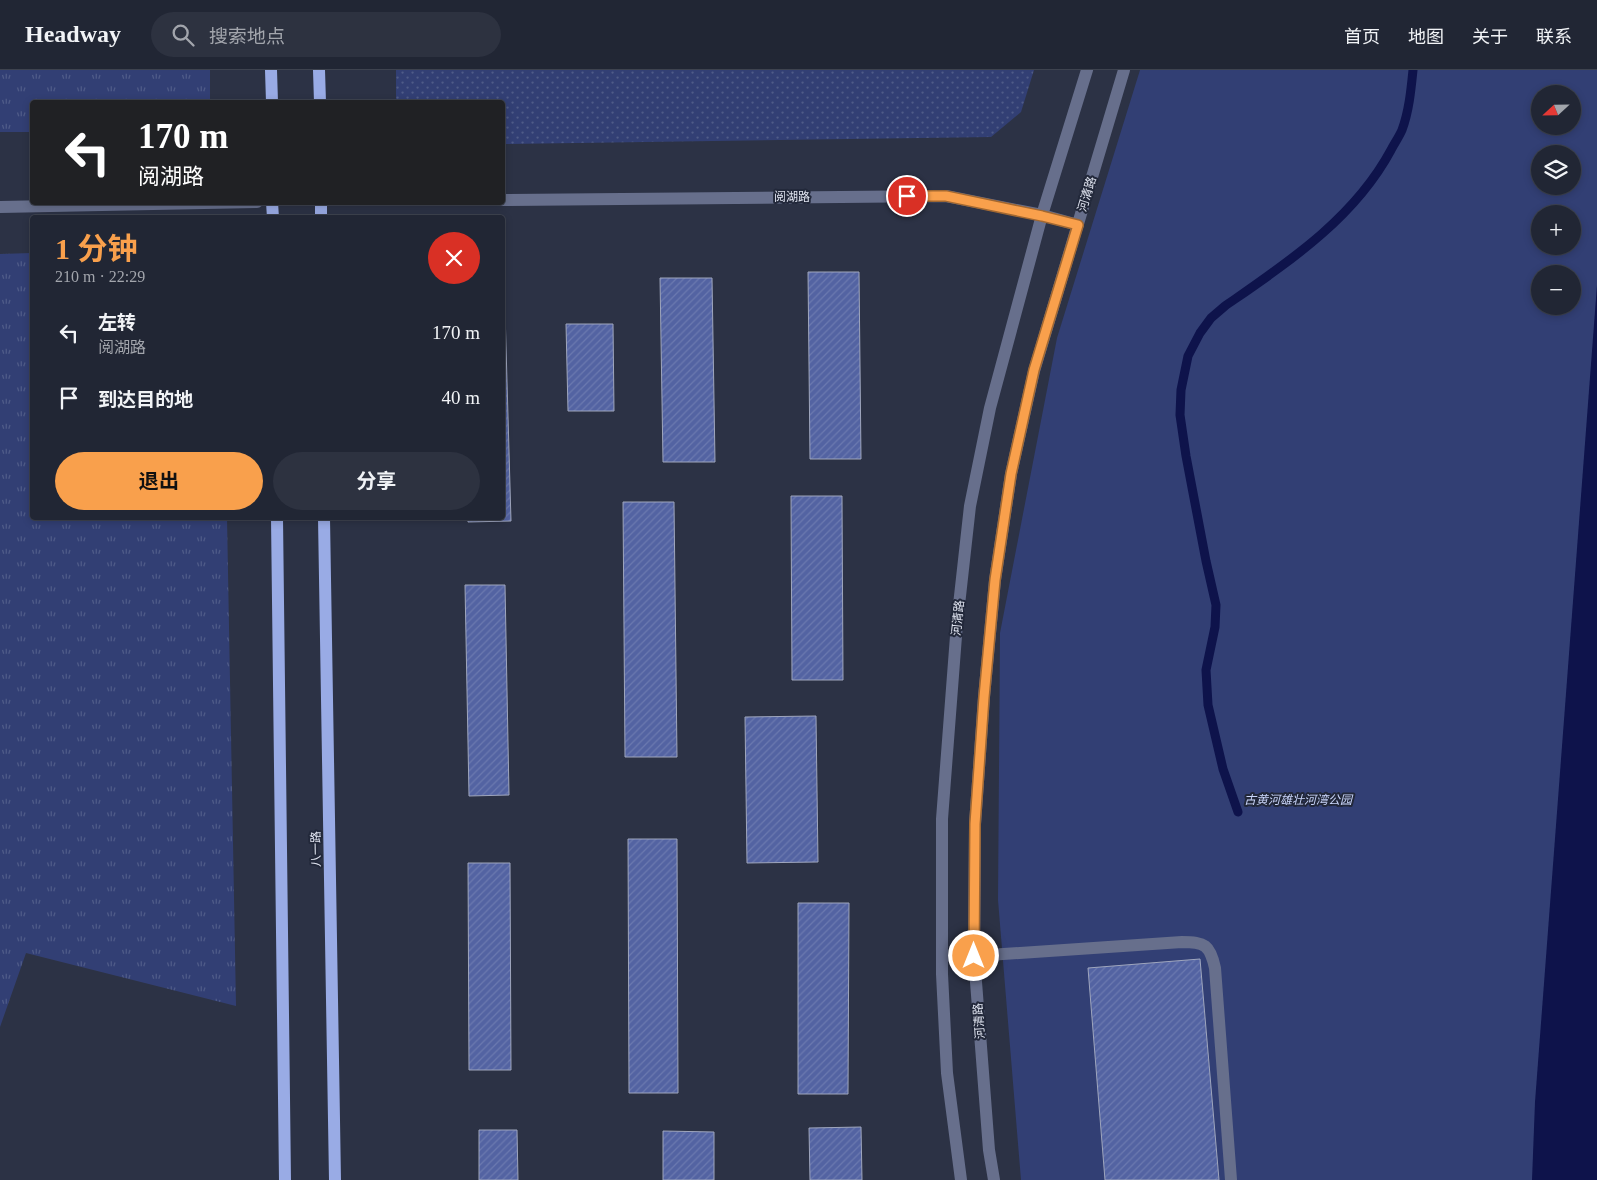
<!DOCTYPE html>
<html lang="zh">
<meta charset="utf-8">
<style>
body{margin:0;font-family:"Times New Roman","Noto Sans SC",serif;background:#2d3240;color:#f1f3f6;height:100vh;display:flex;flex-direction:column;font-size:19px;white-space:nowrap}
*{box-sizing:border-box;margin:0}
p{font-size:16px;color:#a2a5ac}
.icon{flex:none;width:28px;height:28px;fill:none;stroke:currentColor;stroke-width:2;stroke-linecap:round;stroke-linejoin:round}
.map{position:relative;flex:1;overflow:hidden}
.panel{position:absolute;left:30px;top:145px;width:475px;height:305px;display:flex;flex-direction:column;background:#212634;border-radius:5px;box-shadow:0 2px 8px #0003,0 0 0 1px #3e434f}
.panel>*{flex:none}
.banner{position:absolute;left:30px;top:30px;width:475px;height:105px;border-radius:5px;box-shadow:0 2px 8px #0003,0 0 0 1px #3e434f;background:#202124;color:#fff;overflow:hidden}
.needle{width:32px;rotate:248deg}
.tools{position:absolute;left:1531px;top:15px;display:grid;gap:10px}
.tools a{display:grid;place-items:center;width:50px;height:50px;border-radius:50%;background:#212634;box-shadow:0 2px 8px #0003,0 0 0 1px #3e434f;font-size:25px}
.pin{position:absolute;display:grid;place-items:center;width:42px;height:42px;color:#fff;margin:-21px;border:2px solid #fff;border-radius:50%;box-shadow:0 1px 5px #0007}
.me{position:absolute;width:55px;margin:-28px;rotate:0deg;stroke-linejoin:round;filter:drop-shadow(0 0 4px #0008)}
.turn{display:flex;align-items:center;gap:18px;height:105px;padding:0 25px;font-size:22px}
.turn .icon{width:65px;height:65px;stroke-width:2.5}
.turn b{display:block;font-size:35px;line-height:42px}
.round{display:grid;place-items:center;flex:none;width:52px;height:52px;border-radius:26px;background:#2d3240}
.headline{display:flex;align-items:center;justify-content:space-between;height:85px;padding:0 25px}
h1{font-size:30px;font-weight:700;line-height:38px;color:#f9a04c}
.primary-button{display:flex;gap:10px;margin-top:auto;padding:10px 25px}
.primary-button a{flex:1;height:58px;border-radius:30px;background:#f9a04c;color:#111;font-size:20px;font-weight:700;line-height:58px;text-align:center}
.primary-button a+a{background:#2d3240;color:#f1f3f6}
ul{padding:0;list-style:none}
li{display:flex;align-items:center;gap:15px;height:65px;padding:0 25px}
li div{flex:1}
li b{display:block;font-size:19px}
li em{font-style:normal}
header{display:flex;align-items:center;gap:30px;box-sizing:border-box;height:70px;padding:0 25px;background:#212634;border-bottom:1px solid #3e434f}
header strong{font-size:24px}
nav{display:flex;gap:28px;margin-inline-start:auto;font-size:18px}
.search{width:350px;height:45px;background:#2d3240;display:flex;align-items:center;gap:12px;box-sizing:border-box;padding:0 18px;border-radius:28px;color:#a2a5ac;font-size:19px}
.map>svg:first-child{display:block}
</style>
<header>
<strong>Headway</strong>
<div class="search"><svg class="icon" aria-label="search" viewBox="0 0 24 24"><circle cx="10" cy="10" r="6"/><path d="M15 15l6 6"/></svg>搜索地点</div>
<nav><a>首页</a><a>地图</a><a>关于</a><a>联系</a></nav>
</header>
<div class="map">
<svg width="1597" height="1110" viewBox="0 0 1597 1110">
<defs>
<pattern id="grass-tufts" width="24" height="20" patternUnits="userSpaceOnUse" patternTransform="scale(1.25)"><rect width="24" height="20" fill="#323f74"/><path d="M3 7l-1-3M5 7V3M7 7l1-3M15 17l-1-3M17 17v-4M19 17l1-3" fill="none" stroke="#4f5b88"/></pattern>
<pattern id="garden-dots" width="8" height="8" patternUnits="userSpaceOnUse" patternTransform="scale(1.25)"><rect width="8" height="8" fill="#323f74"/><path d="M2 2h.1M6 6h.1" fill="none" stroke="#4f5b88" stroke-width="1.8" stroke-linecap="round"/></pattern>
<pattern id="building-hatch" width="6" height="6" patternUnits="userSpaceOnUse" patternTransform="scale(1.25)"><rect width="6" height="6" fill="#5363a2"/><path d="M-1 1l2-2M0 6l6-6M5 7l2-2" fill="none" stroke="#6b79af"/></pattern>
</defs>
<rect width="100%" height="100%" fill="#2c3245"/>
<!-- grass -->
<path fill="url(#grass-tufts)" d="M 0,0 L 210,0 L 210,32 L 32,32 L 32,62 L 0,62 Z
M 32,183 L 32,448 L 227,448 L 236,936 L 26,883 L 0,957 L 0,184 Z"/>
<!-- park -->
<path fill="#323f74" fill-rule="evenodd" d="M 1140,0 L 1597,0 L 1597,1110 L 1021,1110 L 998,830 L 1000,563 L 1057,268 ZM 1540,24 L 1572,24 L 1572,56 L 1540,56 ZM 1540,84 L 1572,84 L 1572,116 L 1540,116 ZM 1540,144 L 1572,144 L 1572,176 L 1540,176 ZM 1540,204 L 1572,204 L 1572,236 L 1540,236 Z"/>
<!-- garden -->
<path fill="url(#garden-dots)" d="M 396,0 L 1034,0 L 1021,42 L 991,67 L 503,74 L 502,32 L 396,32 Z"/>
<!-- water -->
<path fill="#0e134b" d="M 1597,215 L 1597,1110 L 1532,1110 L 1535,1032 Z"/>
<g fill="none" stroke-linecap="round" stroke-linejoin="round">
<!-- stream -->
<path stroke="#0e134b" stroke-width="9" d="M 1238,742 L 1223,699 L 1208,635 L 1206,600 L 1215,557 L 1216,535 L 1206,491 L 1186,386 L 1180,345 L 1181,320 L 1188,286 L 1200,263 L 1211,248 L 1225,236 C 1287,193 1354,149 1391,80 C 1394,74 1399,67 1402,60 C 1409,41 1411,20 1413,0"/>
</g>
<!-- building -->
<path fill="url(#building-hatch)" stroke="#9fa6bd" d="M 808,202 L 859,202 L 861,389 L 810,389 Z
M 660,208 L 712,208 L 715,392 L 663,392 Z
M 505,241 L 511,451 L 468,452 L 468,448 L 502,448 L 502,242 Z
M 566,254 L 613,254 L 614,341 L 568,341 Z
M 791,426 L 842,426 L 843,610 L 792,610 Z
M 623,432 L 674,432 L 677,687 L 625,687 Z
M 465,515 L 505,515 L 509,725 L 469,726 Z
M 816,646 L 818,792 L 747,793 L 745,647 Z
M 628,769 L 677,769 L 678,1023 L 629,1023 Z
M 468,793 L 510,793 L 511,1000 L 469,1000 Z
M 798,833 L 849,833 L 848,1024 L 798,1024 Z
M 1200,889 L 1219,1110 L 1105,1110 L 1088,898 Z
M 861,1057 L 862,1110 L 810,1110 L 809,1058 Z
M 479,1060 L 517,1060 L 518,1110 L 479,1110 Z
M 663,1061 L 714,1062 L 714,1110 L 663,1110 Z"/>
<g fill="none" stroke-linecap="round" stroke-linejoin="round">
<!-- minor -->
<path stroke="#676f8c" stroke-width="12" d="M 502,130 L 946,126 L 1042,145 L 1078,155
M 0,137 L 257,132
M 974,886 L 1182,872 C 1205,872 1210,875 1215,898 L 1231,1110
M 961,1110 L 947,1003 L 942,904 L 942,749 L 957,553 L 970,436 L 990,338 L 1042,145 L 1087,0
M 994,1110 L 989,1080 L 974,886 L 975,754 L 984,627 L 995,510 L 1011,404 L 1034,301 L 1124,0"/>
<!-- major -->
<path stroke="#99abe5" stroke-width="12" d="M 271,0 L 272,32
M 319,0 L 320,32
M 272,132 L 273,148
M 321,148 L 321,132
M 277,448 L 285,1110
M 324,448 L 335,1110"/>
</g>
<g fill="none" stroke-linecap="round" stroke-linejoin="round">
<defs>
<path id="route" d="M 907,126 L 946,126 L 1042,146 L 1078,155 L 1034,300 L 1011,404 L 995,510 L 984,627 L 975,754 L 974,886"/>
</defs>
<!-- route casing -->
<use href="#route" stroke="#a26831" stroke-width="12"/>
<!-- route -->
<use href="#route" stroke="#f9a04c" stroke-width="9"/>
</g>
<g text-anchor="middle" dominant-baseline="central" stroke-width="4" stroke-linejoin="round" paint-order="stroke">
<!-- street labels -->
<g font-size="12" fill="#e0e4f0" stroke="#22283a">
<text transform="translate(1087 124) rotate(-73)">河清路</text>
<text x="792" y="127">阅湖路</text>
<text transform="translate(958 548) rotate(-84)">河清路</text>
<text transform="translate(316 779) rotate(-91)">八一路</text>
<text transform="translate(979 951) rotate(-94)">河清路</text>
</g>
<!-- park labels -->
<g font-size="12" font-style="italic" fill="#c9d5fa" stroke="#22283a">
<text x="1298" y="730">古黄河雄壮河湾公园</text>
</g>
</g>
</svg>
<div class="tools">
<a><svg class="needle" viewBox="-14 -14 28 28"><path d="M0-13l5 13h-10z" fill="#e53935"/><path d="M0 13l5-13h-10z" fill="#a2a5ac"/></svg></a>
<a><svg class="icon" aria-label="layers" viewBox="0 0 24 24"><path d="M12 4l9 5-9 5-9-5zM3 14l9 5 9-5"/></svg></a>
<a>+</a>
<a>−</a>
</div>
<div class="pin" style="left:907px;top:126px;background:#d93025"><svg class="icon" aria-label="arrive" viewBox="0 0 24 24"><path d="M6 21V4h12l-3 4 3 4H6"/></svg></div>
<svg class="me" style="left:974px;top:886px" viewBox="-20 -20 40 40"><circle r="17" fill="#f9a04c" stroke="#fff" stroke-width="3"/><path d="M0-11L8 9 0 5-8 9z" fill="#fff"/></svg>
<div class="banner">
<div class="turn"><svg class="icon" aria-label="left" viewBox="0 0 24 24"><path d="M17 20v-9H6M10 6l-5 5 5 5"/></svg><div><b>170 m</b>阅湖路</div></div>
</div>
<section class="panel">
<div class="headline"><div><h1>1 分钟</h1><p>210 m · 22:29</p></div><a class="round" style="background:#d93025;color:#fff"><svg class="icon" aria-label="close" viewBox="0 0 24 24"><path d="M6 6l12 12M18 6L6 18"/></svg></a></div>
<ul>
<li><svg class="icon" aria-label="left" viewBox="0 0 24 24"><path d="M17 20v-9H6M10 6l-5 5 5 5"/></svg><div><b>左转</b><p>阅湖路</p></div><em>170 m</em></li>
<li><svg class="icon" aria-label="arrive" viewBox="0 0 24 24"><path d="M6 21V4h12l-3 4 3 4H6"/></svg><div><b>到达目的地</b></div><em>40 m</em></li>
</ul>
<div class="primary-button"><a>退出</a><a>分享</a></div>
</section>
</div>
